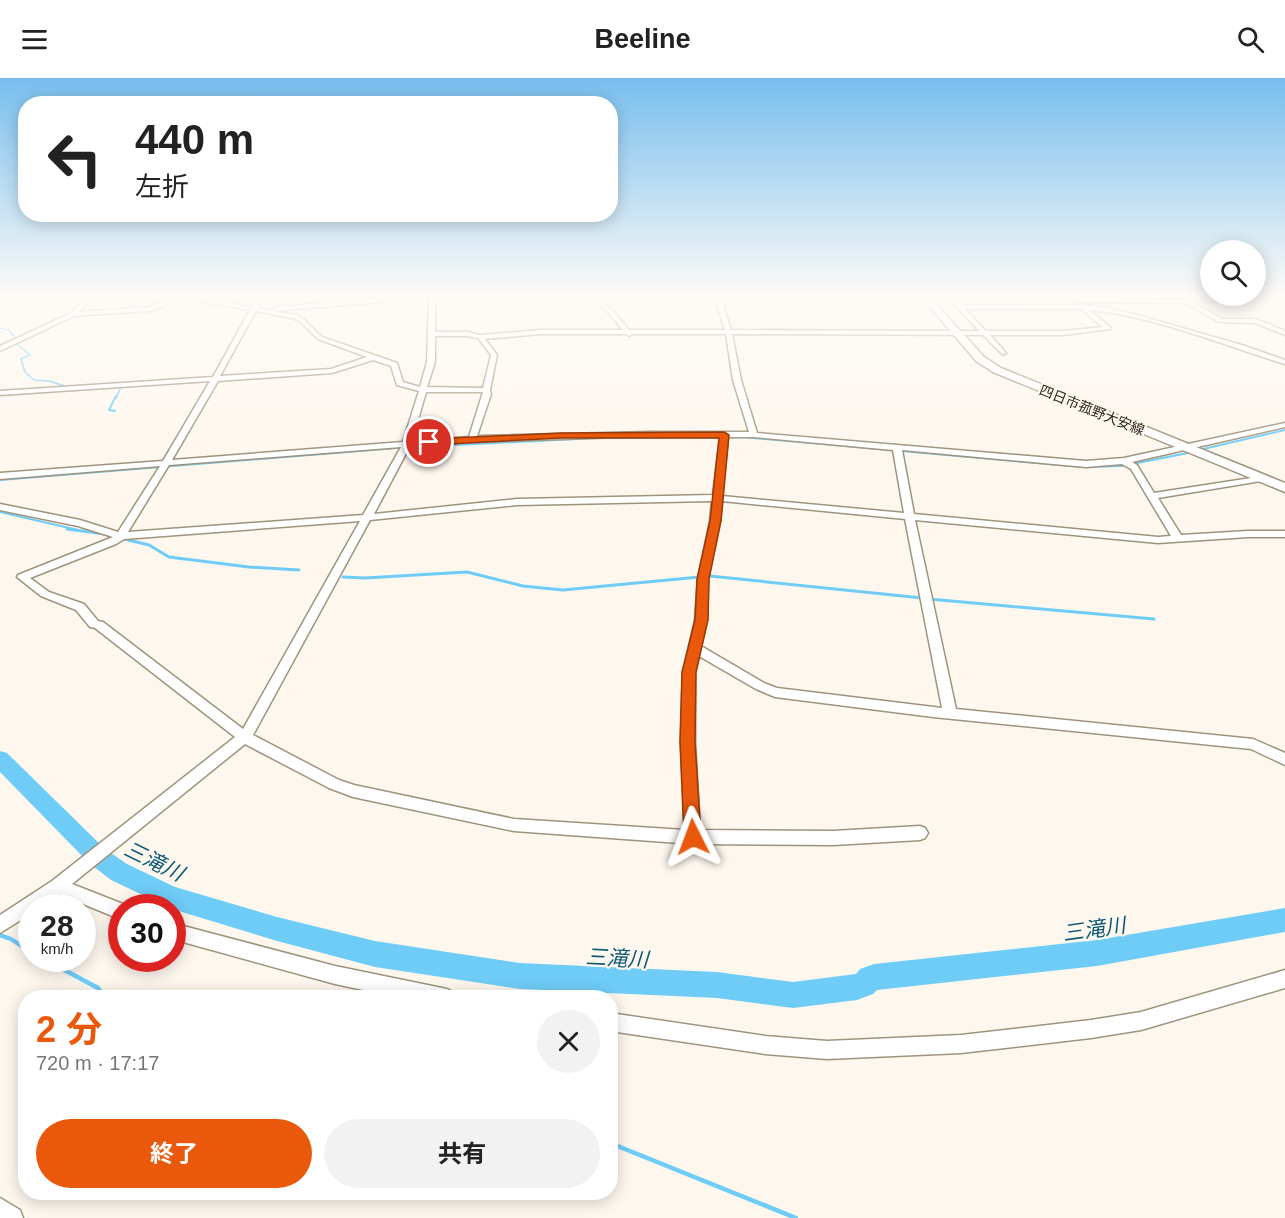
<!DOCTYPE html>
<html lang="ja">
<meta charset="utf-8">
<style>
body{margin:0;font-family:Arial,"Noto Sans JP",sans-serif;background:#f2f2f2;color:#222;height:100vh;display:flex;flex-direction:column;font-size:22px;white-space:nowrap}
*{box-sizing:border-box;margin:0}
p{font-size:20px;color:#767676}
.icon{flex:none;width:33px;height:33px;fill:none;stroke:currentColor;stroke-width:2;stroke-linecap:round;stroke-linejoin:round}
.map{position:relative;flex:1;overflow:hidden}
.details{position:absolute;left:18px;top:912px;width:600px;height:210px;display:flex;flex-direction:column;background:#fff;border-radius:24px;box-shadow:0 3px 15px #0003}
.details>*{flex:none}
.guide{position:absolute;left:18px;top:18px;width:600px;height:126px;border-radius:24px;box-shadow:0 3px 15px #0003;background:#fff;color:#222;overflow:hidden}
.controls{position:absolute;left:1200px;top:162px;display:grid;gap:12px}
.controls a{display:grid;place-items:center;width:66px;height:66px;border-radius:50%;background:#fff;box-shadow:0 3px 15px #0003;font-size:30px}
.speed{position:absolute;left:18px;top:816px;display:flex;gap:12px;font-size:30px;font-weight:700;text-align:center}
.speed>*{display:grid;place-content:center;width:78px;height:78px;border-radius:50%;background:#fff;box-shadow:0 3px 15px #0003;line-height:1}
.speed small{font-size:15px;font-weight:400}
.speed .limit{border:9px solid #d22;background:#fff;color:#111}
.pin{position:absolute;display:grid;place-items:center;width:51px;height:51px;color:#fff;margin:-26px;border:3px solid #fff;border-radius:50%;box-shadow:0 2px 6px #0007}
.me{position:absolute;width:66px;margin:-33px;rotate:357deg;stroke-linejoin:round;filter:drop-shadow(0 0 4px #0008)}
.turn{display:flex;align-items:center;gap:21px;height:126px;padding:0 18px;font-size:27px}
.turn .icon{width:78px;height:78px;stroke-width:2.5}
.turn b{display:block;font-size:42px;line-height:51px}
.round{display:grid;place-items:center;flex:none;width:63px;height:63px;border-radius:32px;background:#f2f2f2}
.summary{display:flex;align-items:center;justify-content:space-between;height:102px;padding:0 18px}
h1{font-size:36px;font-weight:700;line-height:45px;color:#ea580c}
.cta{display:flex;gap:12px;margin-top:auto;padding:12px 18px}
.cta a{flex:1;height:69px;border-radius:36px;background:#ea580c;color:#fff;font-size:24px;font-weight:700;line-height:69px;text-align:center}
.cta a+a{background:#f2f2f2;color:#222}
header{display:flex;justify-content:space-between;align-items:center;height:78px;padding:0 18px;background:#fff;font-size:27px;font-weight:700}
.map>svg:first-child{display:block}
</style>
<header><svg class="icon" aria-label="menu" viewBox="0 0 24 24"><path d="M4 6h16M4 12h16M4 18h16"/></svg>Beeline<svg class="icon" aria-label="search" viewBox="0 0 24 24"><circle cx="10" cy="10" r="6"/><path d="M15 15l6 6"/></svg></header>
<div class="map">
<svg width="1285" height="1140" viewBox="0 0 1285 1140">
<rect width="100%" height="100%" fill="#fdf7ee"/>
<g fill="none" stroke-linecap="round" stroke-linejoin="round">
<!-- stream-far3 -->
<path stroke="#6fccf6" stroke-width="1.5" d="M 0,250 L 9,252 L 16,261
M 16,265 L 30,277 L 21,281 L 25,294 L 34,302 L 49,303 L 68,309 L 83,308
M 116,320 L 120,311"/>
<!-- stream-far2 -->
<path stroke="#6fccf6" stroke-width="2" d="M 115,333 L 109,332 L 116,318
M 1199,372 L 1285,352
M 0,402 L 397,370 L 595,360 L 741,359 L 1083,389 L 1122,388 L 1193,374
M 0,434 L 78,452"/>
<!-- stream-far1 -->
<path stroke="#6fccf6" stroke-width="3" d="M 67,451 L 105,456
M 120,460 L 149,467 L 169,479 L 249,489 L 299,492
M 343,499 L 365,500 L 467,494 L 523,508 L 563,512 L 710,498 L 922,520
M 929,521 L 1154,541"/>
<!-- stream -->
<path stroke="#6fccf6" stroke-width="4.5" d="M 0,857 L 11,861 L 32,875
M 42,880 L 98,910 L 101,914 L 120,920
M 610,1065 L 796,1140"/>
<!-- river -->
<path fill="#6fccf6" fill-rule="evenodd" d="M 0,673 L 7,675 L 105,771 L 127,786 L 175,809 L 277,839 L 375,863 L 520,885 L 717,894 L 793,904 L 856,896 L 860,891 L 874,886 L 1097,862 L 1285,830 L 1285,854 L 1097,888 L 877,912 L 873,916 L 857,922 L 793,930 L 717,920 L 520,911 L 375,889 L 277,863 L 172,831 L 111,802 L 89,785 L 0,694 Z"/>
<defs>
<path id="minor" d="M 89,217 L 95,217 L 79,234 L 149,229 L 174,219 L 172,217 L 183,217 L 252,229 L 259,217 L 265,217 L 258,230 L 295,237 L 302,240 L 322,259 L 397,285 L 403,304 L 420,309 L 427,284 L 429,217 L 496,217 L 493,219 L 435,221 L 435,254 L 467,254 L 480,257 L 541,252 L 623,252 L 609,235 L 588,217 L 594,217 L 613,233 L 629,252 L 725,252 L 714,217 L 720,217 L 731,252 L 979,253 L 946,217 L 952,217 L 962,227 L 1082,227 L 1103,229 L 1137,237 L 1245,268 L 1285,282 L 1285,286 C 1222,267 1155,238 1089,232 L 1110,249 L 1110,251 L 1063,257 L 990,257 L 1006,275 L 1003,277 L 983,257 L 732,256 L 741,302 L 757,355 L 1086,383 L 1124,380 L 1285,345 L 1285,349 L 1132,384 L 1137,387 L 1154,415 L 1264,398 L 1266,400 L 1261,403 L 1158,420 L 1181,457 L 1248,453 L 1285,453 L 1285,459 L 1248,459 L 1158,465 L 915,442 L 956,631 L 1253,661 L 1285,675 L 1285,687 L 1251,671 L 933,639 L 775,619 L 756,611 L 699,578 L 695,594 L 695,665 L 700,752 L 833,753 L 920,748 L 925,750 L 928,755 L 925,760 L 920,762 L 833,767 L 693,766 L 514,753 L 353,719 L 329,710 L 245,666 L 72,806 L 128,828 L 122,830 L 122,842 L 59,816 L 40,830 L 32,830 L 32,835 L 0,855 L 0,837 L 52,803 L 235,659 L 95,550 L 90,549 L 76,532 L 41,518 L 17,499 L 18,497 L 113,459 L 78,448 L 0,432 L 0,426 L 80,442 L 118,454 L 160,388 L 0,401 L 0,395 L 163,383 L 210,303 L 0,317 L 0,313 L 213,299 L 250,232 L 181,220 L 160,230 L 149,233 L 74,238 L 0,273 L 0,268 L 71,235 ZM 965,231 L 1084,231 L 1084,233 L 1102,249 L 1063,253 L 986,253 ZM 256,233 L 291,240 L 298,242 L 318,261 L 367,279 L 331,291 L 220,298 ZM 541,256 L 626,256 L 629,258 L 632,256 L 726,256 L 733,302 L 749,354 L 650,354 L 477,358 L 491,316 L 490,312 L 497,277 L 485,261 ZM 435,258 L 467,258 L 478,260 L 491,277 L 483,310 L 427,309 L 435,284 ZM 373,282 L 391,288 L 397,307 L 419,313 L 403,364 L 172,382 L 218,303 L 332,295 ZM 426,314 L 483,314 L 469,359 L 412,363 ZM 650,358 L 720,359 L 713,417 L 517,421 L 374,436 L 410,368 L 472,364 ZM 728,359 L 754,359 L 893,372 L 904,435 L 722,418 ZM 401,369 L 363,437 L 128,454 L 169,387 ZM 902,372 L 1086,389 L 1122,386 L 1131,391 L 1171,458 L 1158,459 L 914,436 ZM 712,423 L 710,443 L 698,500 L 695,542 L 683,594 L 681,665 L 685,752 L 514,741 L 354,707 L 339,702 L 253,657 L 370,442 L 517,427 ZM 722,423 L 905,441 L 942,630 L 777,610 L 764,605 L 701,568 L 707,542 L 708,500 L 720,443 ZM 360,443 L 243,651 L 103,544 L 98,543 L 84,526 L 49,514 L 30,500 L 116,466 L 124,461 Z
M 389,217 L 396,217 L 381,224 L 276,233 L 273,231 L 276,229 L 380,220 Z
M 1058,217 L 1065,217 L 1078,223 L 1073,224 Z
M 1256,217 L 1266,217 L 1240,222 L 1193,225 L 1222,241 L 1256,241 L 1285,253 L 1285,257 L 1255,245 L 1219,244 L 1185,225 L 1082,224 L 1079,222 L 1082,220 L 1195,222 Z
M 172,845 L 335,888 L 447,911 L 453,914 L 456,920 L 401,920 L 335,906 L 172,861 Z
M 1285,892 L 1285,910 L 1141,952 L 1091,960 L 961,975 L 827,981 L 765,976 L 610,953 L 610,935 L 765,958 L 827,963 L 961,957 L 1091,942 L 1141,934 Z
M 0,1120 L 20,1132 L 23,1140 L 0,1140 Z"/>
<path id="secondary" d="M 920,217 L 928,217 L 984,279 L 1001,290 L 1285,405 L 1285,414 L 993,294 L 976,283 Z"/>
</defs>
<!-- minor casing -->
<use href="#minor" stroke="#a0937e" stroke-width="3"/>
<!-- secondary casing -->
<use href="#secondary" stroke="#a0937e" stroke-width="3"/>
<!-- minor -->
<use href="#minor" fill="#fff" fill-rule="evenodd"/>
<!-- secondary -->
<use href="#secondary" fill="#fff" fill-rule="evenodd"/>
</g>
<!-- sky -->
<linearGradient id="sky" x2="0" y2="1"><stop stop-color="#77beee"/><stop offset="0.58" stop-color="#fefbf7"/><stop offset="1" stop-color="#fefbf7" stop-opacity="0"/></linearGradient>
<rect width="1285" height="376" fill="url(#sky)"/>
<!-- route -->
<path fill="#ea580c" stroke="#983908" stroke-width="1.5" d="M 724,354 L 729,357 L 721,443 L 709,501 L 708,542 L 696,594 L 695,664 L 701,759 L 699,764 L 693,767 L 686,764 L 684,759 L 680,664 L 682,594 L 695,542 L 697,501 L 710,443 L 719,360 L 561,360 L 429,367 L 424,364 L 429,361 L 561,355 Z"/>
<g text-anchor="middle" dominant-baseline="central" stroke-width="4.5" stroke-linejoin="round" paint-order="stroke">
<!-- far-street labels -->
<g font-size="14" fill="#2c271f" stroke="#fdf7ee">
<text transform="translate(1092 332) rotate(22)">四日市菰野大安線</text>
</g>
<!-- near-water labels -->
<g font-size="21" font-style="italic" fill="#0c5976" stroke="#fdf7ee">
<text transform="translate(154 783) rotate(26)">三滝川</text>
<text transform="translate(1094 851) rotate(-8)">三滝川</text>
<text transform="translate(617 880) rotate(3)">三滝川</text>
</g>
</g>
</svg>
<div class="controls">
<a><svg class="icon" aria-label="search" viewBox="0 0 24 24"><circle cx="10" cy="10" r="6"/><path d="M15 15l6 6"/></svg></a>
</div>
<div class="speed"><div>28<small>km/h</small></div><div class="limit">30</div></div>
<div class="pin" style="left:429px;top:364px;background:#d93025"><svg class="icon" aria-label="arrive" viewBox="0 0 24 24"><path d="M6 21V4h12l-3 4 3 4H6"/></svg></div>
<svg class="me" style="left:693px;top:759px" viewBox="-20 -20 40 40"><path d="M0-17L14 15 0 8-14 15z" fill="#ea580c" stroke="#fff" stroke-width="4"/></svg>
<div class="guide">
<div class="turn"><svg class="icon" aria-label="left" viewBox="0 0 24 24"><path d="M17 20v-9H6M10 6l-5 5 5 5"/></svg><div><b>440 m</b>左折</div></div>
</div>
<section class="details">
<div class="summary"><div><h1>2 分</h1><p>720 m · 17:17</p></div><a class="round"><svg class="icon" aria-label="close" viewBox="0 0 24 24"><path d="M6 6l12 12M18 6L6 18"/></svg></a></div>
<div class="cta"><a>終了</a><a>共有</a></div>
</section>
</div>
